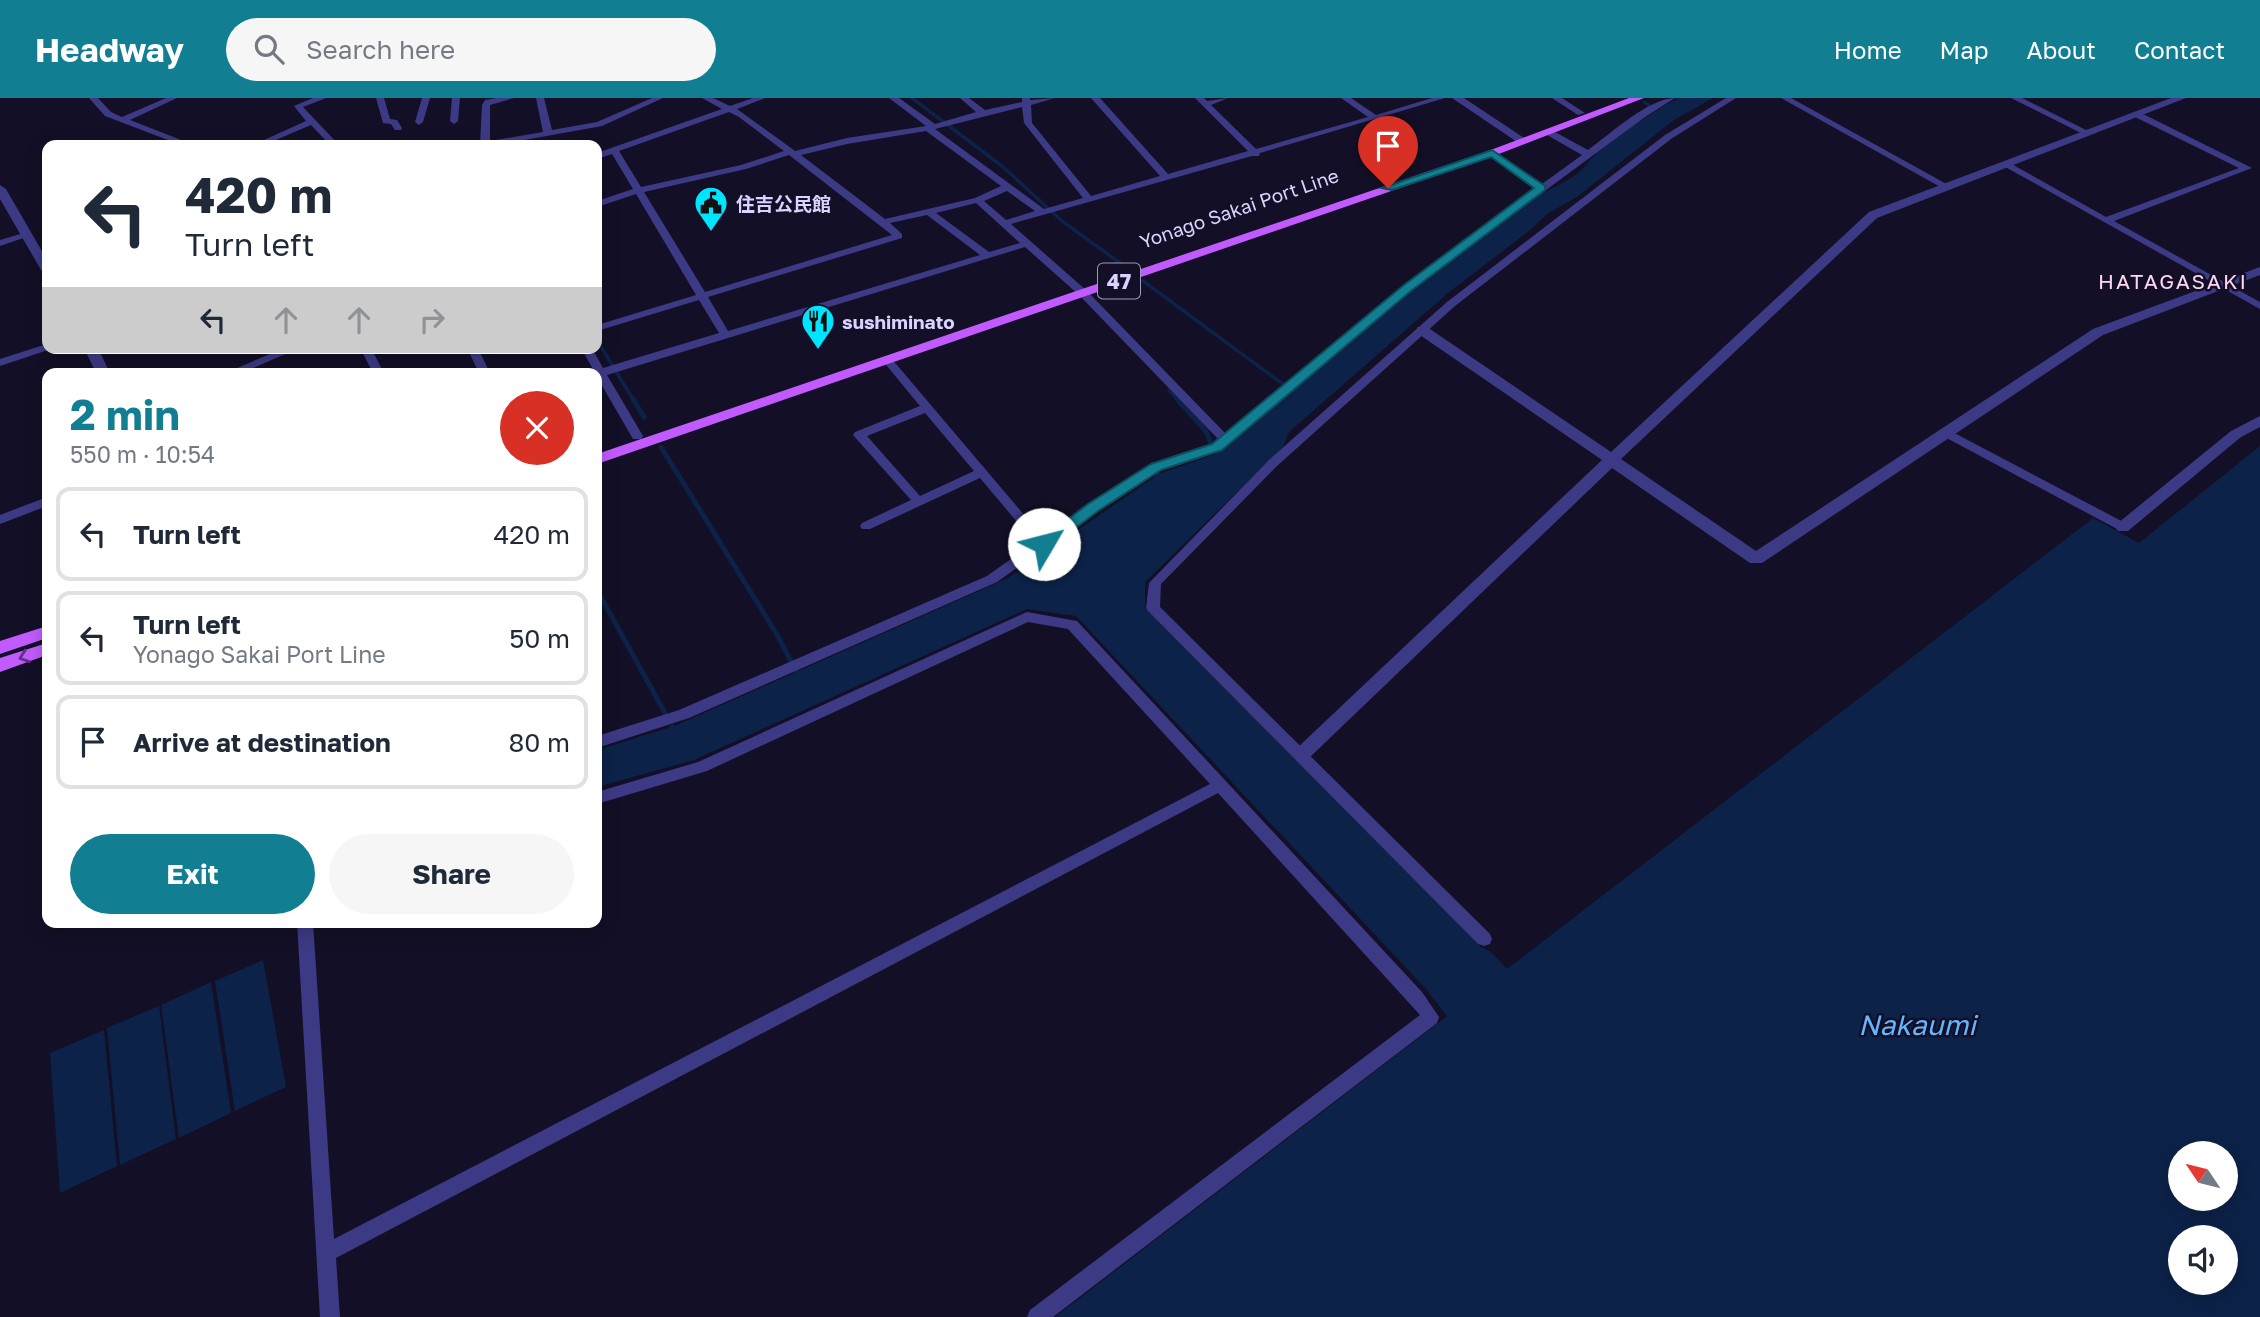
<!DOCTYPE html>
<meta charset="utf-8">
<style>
body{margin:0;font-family:"Golos Text","Noto Sans JP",sans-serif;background:#f6f6f7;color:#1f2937;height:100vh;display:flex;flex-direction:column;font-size:26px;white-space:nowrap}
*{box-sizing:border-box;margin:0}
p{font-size:23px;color:#747a83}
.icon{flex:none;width:38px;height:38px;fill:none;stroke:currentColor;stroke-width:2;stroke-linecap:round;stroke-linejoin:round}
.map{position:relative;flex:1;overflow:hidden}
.drawer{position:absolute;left:42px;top:270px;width:560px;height:560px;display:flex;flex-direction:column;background:#fff;border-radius:14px;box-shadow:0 4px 18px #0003}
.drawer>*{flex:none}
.banner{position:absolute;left:42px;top:42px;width:560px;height:214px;border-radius:14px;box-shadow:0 4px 18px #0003;background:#fff;color:#1f2937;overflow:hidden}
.needle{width:46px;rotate:305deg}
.tools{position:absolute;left:2168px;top:1043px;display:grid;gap:14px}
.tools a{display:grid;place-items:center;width:70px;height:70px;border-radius:50%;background:#fff;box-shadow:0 4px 18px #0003;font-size:35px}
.pin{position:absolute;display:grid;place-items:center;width:60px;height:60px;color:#fff;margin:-72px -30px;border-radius:50% 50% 50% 0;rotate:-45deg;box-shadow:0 0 7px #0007}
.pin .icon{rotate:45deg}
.me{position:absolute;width:77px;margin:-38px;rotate:53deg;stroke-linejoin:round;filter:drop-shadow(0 0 5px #0008)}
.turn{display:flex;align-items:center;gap:24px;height:147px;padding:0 28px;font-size:32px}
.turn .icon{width:91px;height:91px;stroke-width:2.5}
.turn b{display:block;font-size:49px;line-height:60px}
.lanes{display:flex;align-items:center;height:66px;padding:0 28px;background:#0003;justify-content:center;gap:35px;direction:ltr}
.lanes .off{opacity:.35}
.round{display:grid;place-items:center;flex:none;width:74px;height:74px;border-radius:37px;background:#f6f6f7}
.headline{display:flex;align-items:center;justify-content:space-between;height:119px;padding:0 28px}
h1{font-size:42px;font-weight:700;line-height:52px;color:#117e91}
.action{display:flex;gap:14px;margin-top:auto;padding:14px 28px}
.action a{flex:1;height:80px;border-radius:42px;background:#117e91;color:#fff;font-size:28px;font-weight:700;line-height:80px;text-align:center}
.action a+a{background:#f6f6f7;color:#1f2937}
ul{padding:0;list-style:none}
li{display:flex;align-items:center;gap:21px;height:94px;margin:0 14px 10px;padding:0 14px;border:4px solid #e0e1e3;border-radius:14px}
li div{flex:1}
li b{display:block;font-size:26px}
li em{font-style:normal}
header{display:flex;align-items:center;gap:42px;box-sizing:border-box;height:98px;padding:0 35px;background:#117e91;color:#fff}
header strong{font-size:33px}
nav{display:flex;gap:38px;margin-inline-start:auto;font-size:24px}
.search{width:490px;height:63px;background:#f6f6f7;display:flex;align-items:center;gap:18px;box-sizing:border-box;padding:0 24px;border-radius:38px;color:#747a83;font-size:26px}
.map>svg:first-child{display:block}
</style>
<header>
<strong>Headway</strong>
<div class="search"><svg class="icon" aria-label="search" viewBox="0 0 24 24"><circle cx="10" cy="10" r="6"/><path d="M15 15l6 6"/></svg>Search here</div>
<nav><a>Home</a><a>Map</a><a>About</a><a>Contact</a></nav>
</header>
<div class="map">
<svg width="2260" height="1219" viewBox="0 0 2260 1219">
<rect width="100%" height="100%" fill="#130f26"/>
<!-- water -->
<path fill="#0c2248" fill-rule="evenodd" d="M 1678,0 L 1713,0 L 1674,22 L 1577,99 L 1547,116 L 1529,133 L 1448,195 L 1289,334 L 1283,349 L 1145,484 L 1145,510 L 1481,849 L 1491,854 L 1507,871 L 2093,420 L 2139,445 L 2260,348 L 2260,1219 L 1055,1219 L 1447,918 L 1426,891 L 1076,518 L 1027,511 L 694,662 L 597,689 L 597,652 L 668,630 L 673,625 L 674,628 L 679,626 L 1008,480 L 1156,378 L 1152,375 L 1156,372 L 1161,375 L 1216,356 L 1215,353 L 1220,351 L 1221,354 L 1391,211 L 1410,195 L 1409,192 L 1412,193 L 1427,180 L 1427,178 L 1458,158 L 1456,157 L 1460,156 C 1483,140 1509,119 1528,104 C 1544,92 1572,84 1586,67 C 1606,42 1648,17 1678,0 ZM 2180,1055 L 2226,1055 L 2226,1101 L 2180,1101 ZM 2180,1139 L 2226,1139 L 2226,1185 L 2180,1185 Z
M 263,862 L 286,989 L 235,1013 L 215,883 Z
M 211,884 L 231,1015 L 179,1040 L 161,907 Z
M 159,908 L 176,1041 L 120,1067 L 107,930 Z
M 104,932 L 117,1068 L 60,1095 L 50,955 Z"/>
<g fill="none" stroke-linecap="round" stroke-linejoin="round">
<!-- stream-far1 -->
<path stroke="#0c2248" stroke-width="3.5" d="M 912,0 L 1002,68 L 1062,123 L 1120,165
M 1644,4 L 1650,8
M 1143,183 L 1284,287
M 597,242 L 634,303
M 1169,292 L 1179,303"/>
<!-- stream -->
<path stroke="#0c2248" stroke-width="5" d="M 633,301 L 644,319
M 1177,301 L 1206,333 L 1211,345
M 661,349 L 776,535 L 800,580
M 597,492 L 665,615"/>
<!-- minor -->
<path fill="#3d3a85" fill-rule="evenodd" d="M 89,0 L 98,0 L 111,14 L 122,19 L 166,0 L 177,0 L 130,22 L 194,47 L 181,47 L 105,18 Z
M 313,0 L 326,0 L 303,9 L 339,47 L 330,47 L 311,27 L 264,47 L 253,47 L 306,23 L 294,8 Z
M 376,0 L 384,0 L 390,21 L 397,22 L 402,30 L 401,32 L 395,32 L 391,26 L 383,25 Z
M 422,0 L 430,0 L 423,24 L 419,27 L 415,24 Z
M 452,0 L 460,0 L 458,23 L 454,26 L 450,23 Z
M 496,0 L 514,0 L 490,7 L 490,43 L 543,34 L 536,0 L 544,0 L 552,32 L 597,24 L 652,0 L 663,0 L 602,28 L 497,47 L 480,47 L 482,7 L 485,2 Z
M 702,0 L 713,0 L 730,8 L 753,0 L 765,0 L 737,11 L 795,53 L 847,40 L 926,28 L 889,0 L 899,0 L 935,26 L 976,14 L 960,0 L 969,0 L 985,12 L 1022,4 L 1022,0 L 1030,0 L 1030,2 L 1055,0 L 1031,7 L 1032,25 L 1091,98 L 1160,78 L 1091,0 L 1100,0 L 1168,76 L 1248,53 L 1195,0 L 1204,0 L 1207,3 L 1228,0 L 1211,7 L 1256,51 L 1368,19 L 1341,0 L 1351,0 L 1376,17 L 1432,0 L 1445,0 L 1260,55 L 1259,58 L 1252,58 L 1011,126 L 1087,193 L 1226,336 L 1404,187 L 1536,91 L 1489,57 L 1489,53 L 1495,53 L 1542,86 L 1582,57 L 1547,37 L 1547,33 L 1553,33 L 1588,52 C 1610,36 1649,0 1675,0 L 1645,19 L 1412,191 L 1221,352 L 1160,372 L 1097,412 L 997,484 L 689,620 L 597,650 L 597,638 L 679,612 L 987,478 L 1089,406 L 1152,366 L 1213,346 L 1219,342 L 1079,197 L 1025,149 L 607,277 L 643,338 L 641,341 L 633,341 L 597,279 L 597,275 L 592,275 L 594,273 L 581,250 L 592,250 L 603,270 L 719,235 L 699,202 L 597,233 L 597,227 L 696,197 L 636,96 L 597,109 L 597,103 L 633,91 L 612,56 L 597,61 L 597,55 L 722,11 ZM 1022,9 L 1024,25 L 1083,100 L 1044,111 L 935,31 ZM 729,14 L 739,19 L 784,53 L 741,67 L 641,89 L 619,53 ZM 926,33 L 1001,88 L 975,100 L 885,121 L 801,57 L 847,46 ZM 789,57 L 892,137 L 705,194 L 644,94 L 746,71 ZM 1007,93 L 1035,113 L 1006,122 L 984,103 ZM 976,105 L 1020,145 L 989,154 L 936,115 ZM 927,117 L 980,157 L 728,233 L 708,199 L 902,140 L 902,136 L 890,125 Z
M 1552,0 L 1562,0 L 1585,15 L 1578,17 Z
M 1726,0 L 1736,0 L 1671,41 L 1455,208 L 1277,368 L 1161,486 L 1160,509 L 1490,836 L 1492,841 L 1490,846 L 1484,848 L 1478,846 L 1148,513 L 1146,510 L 1149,485 L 1269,362 L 1447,204 L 1665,37 Z
M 1781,0 L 1791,0 L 1952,89 L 1944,91 Z
M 2011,0 L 2022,0 L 2092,35 L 2085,37 Z
M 2135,15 L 2141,15 L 2252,70 L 2114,123 L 2260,204 L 2260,211 L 2000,66 L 2008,64 L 2106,119 L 2239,70 L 2135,19 Z
M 24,135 L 32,137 L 0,148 L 0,142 Z
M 47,246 L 47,250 L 51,251 L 0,268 L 0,261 Z
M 284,250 L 299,250 L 242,275 L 228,274 Z
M 360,250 L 371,250 L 384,275 L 373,275 Z
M 467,250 L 478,250 L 490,275 L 479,275 Z
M 887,259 L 891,260 L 1036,431 L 1038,434 L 1036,437 L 1028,437 L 980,380 L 870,431 L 862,431 L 860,428 L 862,425 L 911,402 L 853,337 L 855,334 L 920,308 L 882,262 ZM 925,315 L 974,373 L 920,398 L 867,338 Z
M 1945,330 L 2127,426 L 2129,429 L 2127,432 L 2119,432 L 1941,337 L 1941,331 Z
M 47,399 L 47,408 L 0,426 L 0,417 Z
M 1027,514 L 1077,523 L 1422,894 L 1439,919 L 1437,925 L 1053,1219 L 1027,1219 L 1030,1212 L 1420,917 L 1218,695 L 336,1160 L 340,1219 L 320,1219 L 297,824 L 313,824 L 334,1141 L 1210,686 L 1068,531 L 1028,524 L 707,673 L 597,706 L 597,694 L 698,664 Z"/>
<!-- tertiary -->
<path fill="#3d3a85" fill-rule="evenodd" d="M 1452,0 L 1464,0 L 1530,44 L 1520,46 Z
M 2171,0 L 2186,0 L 1877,120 L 1621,361 L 1756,453 L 2093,231 L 2260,169 L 2260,177 L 2103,237 L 1762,465 L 1750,465 L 1612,370 L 1308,661 L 1302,663 L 1296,661 L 1293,656 L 1296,651 L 1602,362 L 1417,235 L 1417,229 L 1427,229 L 1611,354 L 1869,114 Z
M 0,87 L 6,91 L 47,162 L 47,176 L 41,172 L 0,101 Z
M 84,250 L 98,250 L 110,275 L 96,275 Z
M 2260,318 L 2260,329 L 2241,339 L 2128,433 L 2118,433 L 2115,429 L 2118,425 L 2231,333 Z"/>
<!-- primary -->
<path fill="#c25bff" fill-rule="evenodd" d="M 1629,0 L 1644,0 L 1496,57 L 597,366 L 597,356 L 1488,53 Z
M 47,528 L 47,540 L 0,556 L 0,543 Z
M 47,545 L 47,557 L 0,574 L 0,560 Z"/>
</g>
<!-- one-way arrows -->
<defs><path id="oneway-chevron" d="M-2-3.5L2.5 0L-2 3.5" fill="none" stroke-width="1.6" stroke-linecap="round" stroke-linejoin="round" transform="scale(1.75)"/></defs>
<use stroke="#623188" href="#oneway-chevron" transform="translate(24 559) rotate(161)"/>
<!-- route -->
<path fill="#117e91" stroke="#0b525e" stroke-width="2" d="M 1492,52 L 1545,88 L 1545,92 L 1412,192 L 1222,352 L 1161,372 L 1098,413 L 1049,450 L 1039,450 L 1039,443 L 1088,406 L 1151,366 L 1212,346 L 1404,187 L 1534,90 L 1491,59 L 1392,92 L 1382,90 Z"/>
<!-- icons -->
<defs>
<symbol id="civic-pin" viewBox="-11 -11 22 30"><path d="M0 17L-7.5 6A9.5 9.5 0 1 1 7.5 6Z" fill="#00e5ff" stroke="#130f26"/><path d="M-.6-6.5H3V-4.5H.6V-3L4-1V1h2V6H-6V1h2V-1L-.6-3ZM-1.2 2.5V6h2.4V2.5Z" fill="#111"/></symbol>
<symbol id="restaurant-pin" viewBox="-11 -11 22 30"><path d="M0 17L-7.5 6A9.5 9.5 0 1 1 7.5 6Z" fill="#00e5ff" stroke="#130f26"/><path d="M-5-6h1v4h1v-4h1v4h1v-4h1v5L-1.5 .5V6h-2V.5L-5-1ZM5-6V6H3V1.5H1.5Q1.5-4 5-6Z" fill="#111"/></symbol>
</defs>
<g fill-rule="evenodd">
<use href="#civic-pin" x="692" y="86" width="38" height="52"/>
<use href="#restaurant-pin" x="799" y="204" width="38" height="52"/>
</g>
<g text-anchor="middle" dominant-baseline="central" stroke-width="5" stroke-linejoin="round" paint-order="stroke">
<!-- far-poi labels -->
<g font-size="19" font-weight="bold" fill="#d9d4ff" stroke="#130f26" text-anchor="start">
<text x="736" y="105">住吉公民館</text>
<text x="842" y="223">sushiminato</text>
</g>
<!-- far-street labels -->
<g font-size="19" fill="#d9d4ff" stroke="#130f26">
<text transform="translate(1239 110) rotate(-19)">Yonago Sakai Port Line</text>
</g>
<!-- shield labels -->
<rect fill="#130f26" stroke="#9e99be" stroke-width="2" x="1098" y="165.5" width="42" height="35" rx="5"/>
<g font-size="21" font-weight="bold" fill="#d9d4ff">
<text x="1119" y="183">47</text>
</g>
<!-- far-quarter labels -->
<g font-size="21" letter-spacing="2" fill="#ffd6f0" stroke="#130f26">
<text x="2173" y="183">HATAGASAKI</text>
</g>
<!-- near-water labels -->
<g font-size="28" font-style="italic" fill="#62b6ff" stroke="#130f26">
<text x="1917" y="926">Nakaumi</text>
</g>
</g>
</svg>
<div class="tools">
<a><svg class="needle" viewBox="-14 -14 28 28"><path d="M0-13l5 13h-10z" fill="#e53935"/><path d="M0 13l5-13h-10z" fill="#747a83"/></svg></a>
<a><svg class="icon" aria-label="sound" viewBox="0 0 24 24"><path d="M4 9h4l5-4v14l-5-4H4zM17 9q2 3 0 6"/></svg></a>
</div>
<div class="pin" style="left:1388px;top:90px;background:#d93025"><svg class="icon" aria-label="arrive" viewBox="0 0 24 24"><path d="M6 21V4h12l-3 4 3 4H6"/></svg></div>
<svg class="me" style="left:1044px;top:446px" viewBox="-20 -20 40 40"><circle r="19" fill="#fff"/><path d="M0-13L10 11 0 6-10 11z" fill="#117e91"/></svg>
<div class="banner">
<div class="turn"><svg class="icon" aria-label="left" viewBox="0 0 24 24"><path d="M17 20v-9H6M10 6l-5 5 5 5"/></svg><div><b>420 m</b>Turn left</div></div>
<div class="lanes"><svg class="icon" aria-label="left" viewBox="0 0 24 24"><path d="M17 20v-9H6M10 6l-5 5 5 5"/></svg><svg class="icon off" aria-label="ahead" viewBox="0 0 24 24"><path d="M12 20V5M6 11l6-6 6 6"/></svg><svg class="icon off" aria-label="ahead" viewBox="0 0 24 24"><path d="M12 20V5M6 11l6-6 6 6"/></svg><svg class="icon off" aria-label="right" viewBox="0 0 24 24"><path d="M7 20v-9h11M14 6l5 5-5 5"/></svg></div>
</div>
<section class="drawer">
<div class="headline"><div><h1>2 min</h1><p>550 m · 10:54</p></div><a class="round" style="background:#d93025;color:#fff"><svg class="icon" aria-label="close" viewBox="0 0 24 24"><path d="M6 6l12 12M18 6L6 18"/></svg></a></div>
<ul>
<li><svg class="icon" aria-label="left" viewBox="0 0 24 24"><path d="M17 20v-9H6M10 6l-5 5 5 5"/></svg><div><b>Turn left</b></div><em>420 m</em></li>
<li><svg class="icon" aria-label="left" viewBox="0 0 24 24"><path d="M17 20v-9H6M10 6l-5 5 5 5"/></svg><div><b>Turn left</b><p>Yonago Sakai Port Line</p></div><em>50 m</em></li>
<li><svg class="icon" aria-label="arrive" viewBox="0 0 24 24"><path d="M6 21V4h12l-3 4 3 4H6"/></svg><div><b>Arrive at destination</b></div><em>80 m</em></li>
</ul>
<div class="action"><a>Exit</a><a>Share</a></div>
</section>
</div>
